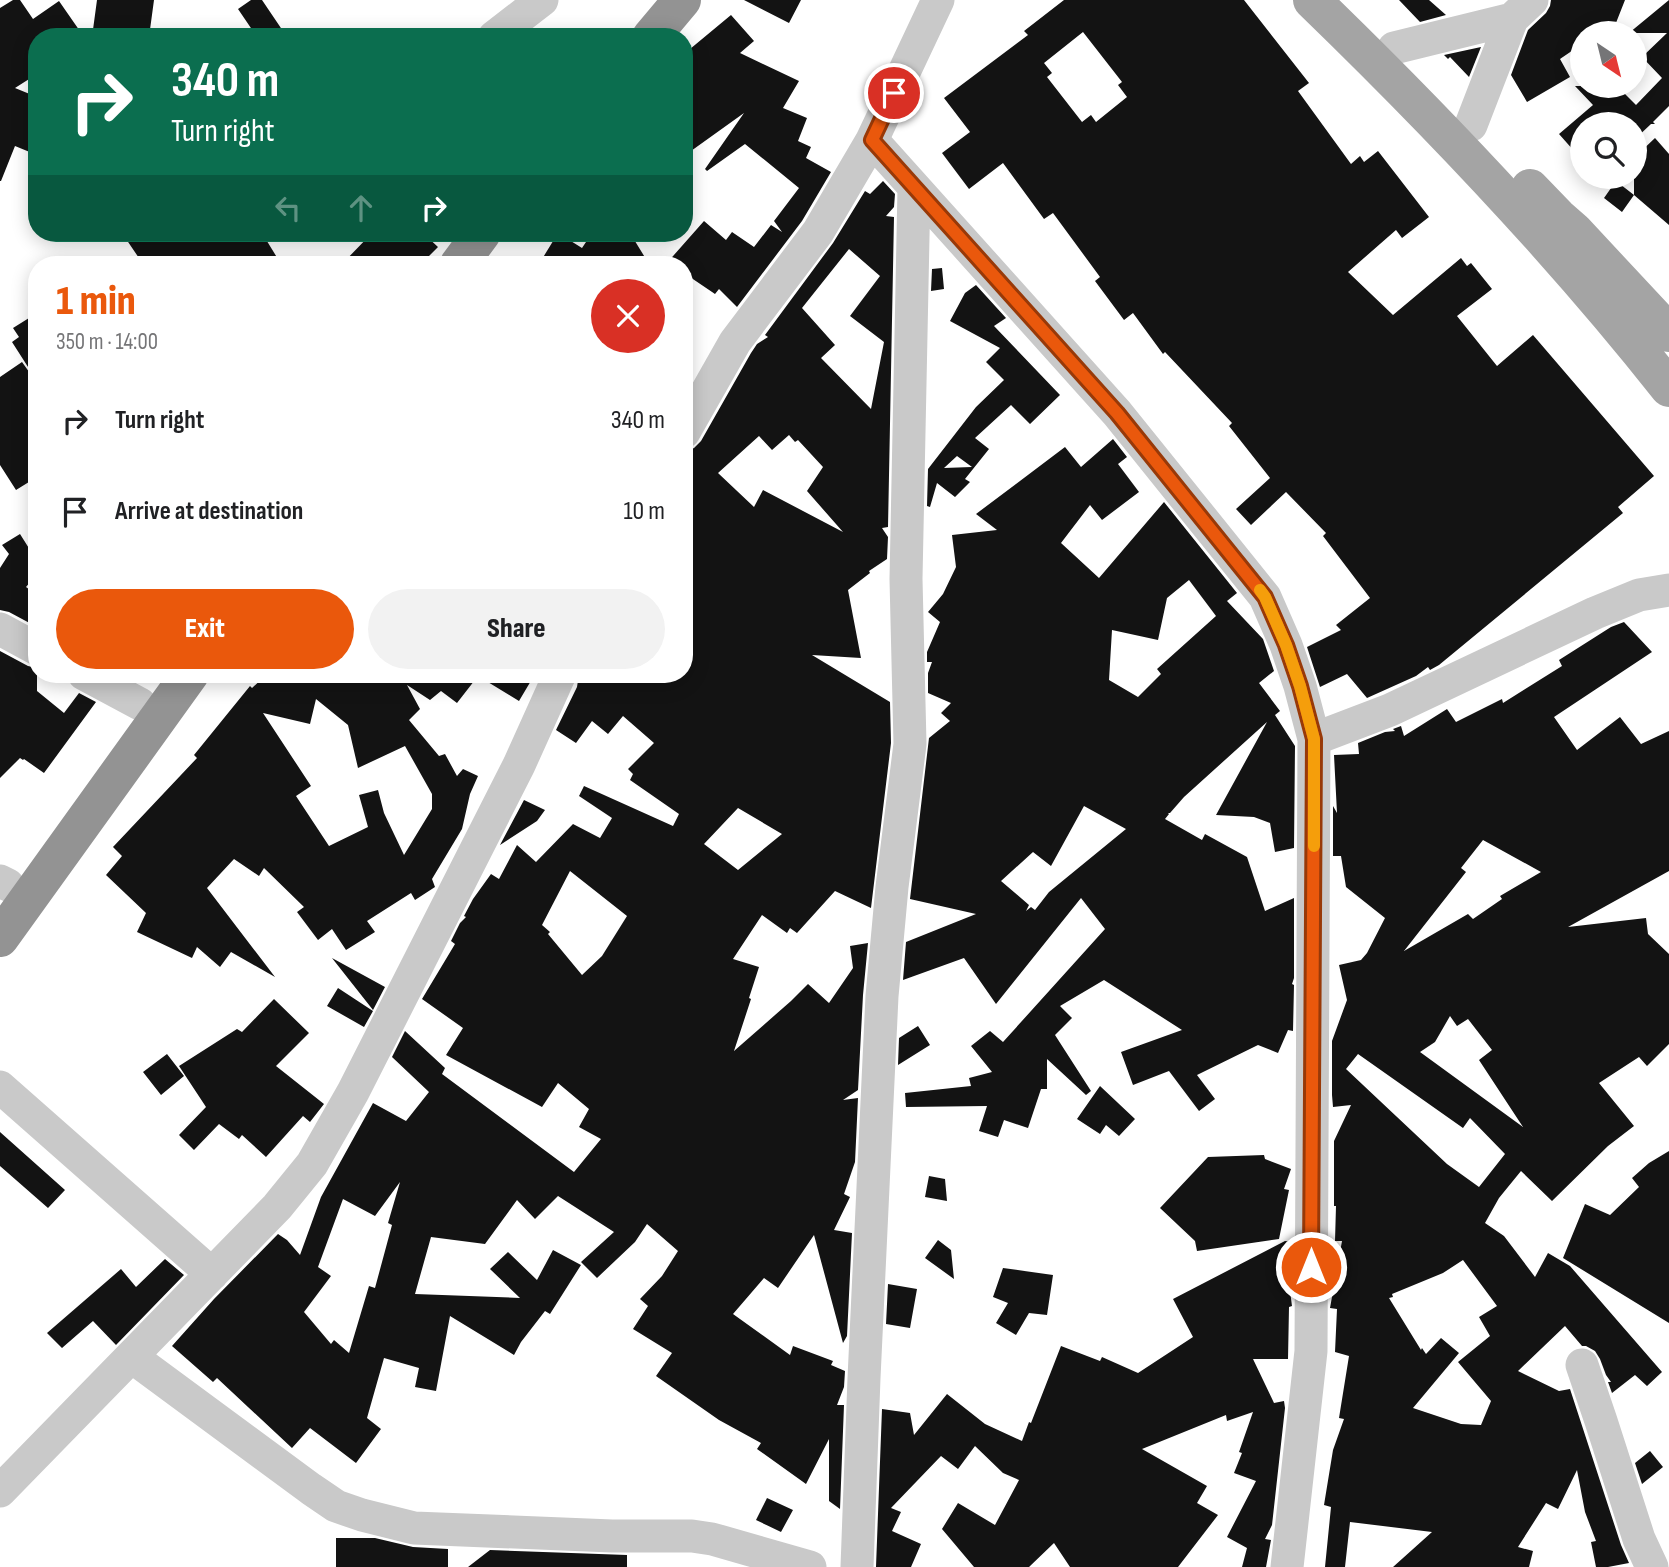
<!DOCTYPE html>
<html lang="en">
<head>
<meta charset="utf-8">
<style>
  :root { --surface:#fff; --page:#f2f2f2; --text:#202124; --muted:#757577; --accent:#ea580c }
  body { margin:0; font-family:"Sofia Sans Condensed",sans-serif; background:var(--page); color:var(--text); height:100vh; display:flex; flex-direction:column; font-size:26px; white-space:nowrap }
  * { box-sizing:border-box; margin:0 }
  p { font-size:23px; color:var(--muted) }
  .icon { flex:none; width:38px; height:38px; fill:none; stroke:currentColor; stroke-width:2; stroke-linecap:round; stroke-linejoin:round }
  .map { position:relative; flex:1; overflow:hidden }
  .drawer { position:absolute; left:28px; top:256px; width:665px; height:427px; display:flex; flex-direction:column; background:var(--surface); border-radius:28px; box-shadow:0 4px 18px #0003 }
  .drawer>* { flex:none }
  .guide { position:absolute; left:28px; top:28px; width:665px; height:214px; border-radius:28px; box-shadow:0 4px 18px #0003; background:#0b6e4f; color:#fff; overflow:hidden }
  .needle { width:46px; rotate:145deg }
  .tools { position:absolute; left:1570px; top:21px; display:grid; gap:14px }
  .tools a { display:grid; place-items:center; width:77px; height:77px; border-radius:50%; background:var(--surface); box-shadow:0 4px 18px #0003; font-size:35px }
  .pin { position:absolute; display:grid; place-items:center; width:60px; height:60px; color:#fff; margin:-30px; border:4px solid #fff; border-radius:50%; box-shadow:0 2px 7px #0007 }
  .me { position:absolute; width:77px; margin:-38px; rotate:0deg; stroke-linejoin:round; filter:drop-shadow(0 0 5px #0008) }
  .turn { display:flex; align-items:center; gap:24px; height:147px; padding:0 28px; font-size:32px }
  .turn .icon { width:91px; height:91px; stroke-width:2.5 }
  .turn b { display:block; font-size:49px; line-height:60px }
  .lanes { display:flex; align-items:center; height:66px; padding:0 28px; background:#0003; justify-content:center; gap:35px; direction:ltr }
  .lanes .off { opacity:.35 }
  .round { display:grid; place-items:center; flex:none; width:74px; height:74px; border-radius:37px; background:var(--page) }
  .summary { display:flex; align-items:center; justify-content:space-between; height:119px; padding:0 28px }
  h1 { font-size:42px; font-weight:800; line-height:52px; color:var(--accent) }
  .cta { display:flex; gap:14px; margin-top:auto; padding:14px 28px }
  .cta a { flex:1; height:80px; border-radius:42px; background:var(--accent); color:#fff; font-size:28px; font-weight:800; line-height:80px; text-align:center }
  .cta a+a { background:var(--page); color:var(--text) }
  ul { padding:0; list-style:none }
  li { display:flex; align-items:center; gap:21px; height:91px; padding:0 28px }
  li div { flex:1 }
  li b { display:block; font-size:26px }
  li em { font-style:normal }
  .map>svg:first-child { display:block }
  .building { fill:#131313; fill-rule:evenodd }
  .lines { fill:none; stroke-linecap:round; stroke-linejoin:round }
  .minor { stroke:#c9c9c9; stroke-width:33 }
  .major { stroke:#a4a4a4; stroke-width:38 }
  .highway { stroke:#939393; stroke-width:38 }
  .route-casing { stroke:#983908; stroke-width:18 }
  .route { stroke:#ea580c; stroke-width:12 }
  .slow { stroke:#f59e0b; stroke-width:12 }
</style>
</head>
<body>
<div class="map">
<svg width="1669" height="1567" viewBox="0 0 1669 1567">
  <rect width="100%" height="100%" fill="#fff"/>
  <!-- building -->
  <path class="building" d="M 13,0 L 20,0 L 33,19 L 59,1 L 84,37 L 37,37 L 37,74 L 15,88 L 37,97 L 37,155 L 15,146 L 1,181 L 0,181 L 0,8 Z
    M 97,0 L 154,0 L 149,37 L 92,37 Z
    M 251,0 L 262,0 L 287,37 L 257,37 L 238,9 Z
    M 744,0 L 801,0 L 789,23 Z
    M 1064,0 L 1244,0 L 1309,83 L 1298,91 L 1351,164 L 1360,156 L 1364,162 L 1378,151 L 1429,217 L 1402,238 L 1396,230 L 1348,272 L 1393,315 L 1461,258 L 1467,266 L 1471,263 L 1492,289 L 1457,316 L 1497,366 L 1533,335 L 1654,476 L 1618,507 L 1623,513 L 1439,665 L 1430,670 L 1428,667 L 1416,676 L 1367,698 L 1347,674 L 1320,687 L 1307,647 L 1341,630 L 1336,625 L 1370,598 L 1323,536 L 1326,533 L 1286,492 L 1251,525 L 1236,509 L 1270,478 L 1229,426 L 1232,423 L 1165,352 L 1163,354 L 1133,313 L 1124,320 L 1095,281 L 1100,277 L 1053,213 L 1044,219 L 1003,163 L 969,189 L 942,153 L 970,132 L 944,98 L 1028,35 L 1024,31 ZM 1083,32 L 1122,82 L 1118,85 L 1127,97 L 1096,122 L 1091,115 L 1082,122 L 1047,77 L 1052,73 L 1044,63 Z
    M 1399,0 L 1429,0 L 1446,15 L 1420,22 Z
    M 1551,0 L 1625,0 L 1612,33 L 1582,33 L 1582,44 L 1560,59 L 1570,77 L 1527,102 L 1511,75 L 1528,30 L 1546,13 L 1550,6 Z
    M 1669,0 L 1669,106 L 1653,122 L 1655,124 L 1651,124 L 1634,140 L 1634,124 L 1582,124 L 1582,160 L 1559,134 L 1593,105 L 1575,86 L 1617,86 L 1636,105 L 1662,78 L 1642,57 L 1667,33 L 1629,33 Z
    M 731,15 L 754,41 L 740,53 L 799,81 L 783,108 L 807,118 L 798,141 L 811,147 L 806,158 L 831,172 L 802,221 L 737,307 L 719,289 L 715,294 L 684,273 L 684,264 L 666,264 L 704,221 L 726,240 L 732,232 L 754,247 L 771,225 L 782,232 L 774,221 L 799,188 L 745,144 L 707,171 L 705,169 L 744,113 L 684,156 L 684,54 Z
    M 1481,47 L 1469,77 L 1450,57 L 1448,59 L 1444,55 Z
    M 1655,138 L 1669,154 L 1669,225 L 1634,195 L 1634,158 Z
    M 883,181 L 895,194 L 894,207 L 886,216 L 894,217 L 888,527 L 882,528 L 888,537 L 887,559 L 869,571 L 870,573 L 848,590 L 861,658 L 812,655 L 890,702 L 891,743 L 871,908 L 835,891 L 797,933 L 790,928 L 787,933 L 762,915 L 733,959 L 759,967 L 749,998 L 751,999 L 734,1051 L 791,1001 L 808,984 L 829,1003 L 853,968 L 850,946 L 868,943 L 863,995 L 858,1090 L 843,1100 L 858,1098 L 855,1162 L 844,1194 L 850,1197 L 834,1230 L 852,1233 L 847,1336 L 843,1343 L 814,1235 L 778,1288 L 764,1278 L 733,1314 L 790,1355 L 793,1346 L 833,1361 L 831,1365 L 845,1371 L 844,1387 L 837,1405 L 844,1405 L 840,1509 L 829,1501 L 829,1439 L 806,1484 L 757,1449 L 761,1443 L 719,1420 L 656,1376 L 672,1353 L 633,1329 L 648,1306 L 640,1299 L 662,1276 L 678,1251 L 647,1224 L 635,1242 L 597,1278 L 581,1262 L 614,1232 L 558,1196 L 535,1219 L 517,1200 L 485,1244 L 431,1237 L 415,1294 L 520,1298 L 490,1269 L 508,1252 L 537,1280 L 553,1250 L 581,1265 L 550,1314 L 545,1311 L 521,1342 L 514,1355 L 450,1316 L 436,1391 L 415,1387 L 419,1368 L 384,1358 L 367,1418 L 381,1429 L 356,1463 L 310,1428 L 292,1448 L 217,1378 L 213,1382 L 172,1346 L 214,1299 L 278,1234 L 287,1240 L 300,1255 L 321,1197 L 373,1103 L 406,1121 L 429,1092 L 392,1057 L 405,1031 L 445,1068 L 442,1074 L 574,1172 L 601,1139 L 579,1127 L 589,1109 L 558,1083 L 542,1107 L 446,1055 L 463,1028 L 422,999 L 455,944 L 451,941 L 460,923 L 466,917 L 464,916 L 473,899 L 491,874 L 499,879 L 517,845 L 536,862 L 573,824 L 600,838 L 612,818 L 579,796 L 584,786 L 673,826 L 679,814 L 630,780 L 633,774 L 628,769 L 654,743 L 623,716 L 608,734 L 592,721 L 576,743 L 556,730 L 577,687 L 579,674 L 684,674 L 684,453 L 694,448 L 701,441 L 751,353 L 757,344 L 768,337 L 765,335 L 833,243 L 865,191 L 870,194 ZM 849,249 L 880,276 L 850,316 L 884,342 L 871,409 L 821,358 L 835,345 L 802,308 ZM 789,435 L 795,442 L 798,440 L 823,467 L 807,491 L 843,532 L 763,490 L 754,507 L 718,473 L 759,436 L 772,450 ZM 738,808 L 782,834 L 738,870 L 704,844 ZM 570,871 L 627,916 L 602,956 L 582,975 L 548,934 L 550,932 L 542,925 ZM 400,1182 L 388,1223 L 392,1225 L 375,1288 L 369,1286 L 349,1353 L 334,1340 L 331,1344 L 304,1312 L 331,1276 L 318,1267 L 343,1199 L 375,1216 Z
    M 1616,181 L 1634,195 L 1622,212 L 1604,198 Z
    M 122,233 L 262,233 L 281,264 L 143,264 Z
    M 372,233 L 423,233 L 438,247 L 421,264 L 342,264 Z
    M 558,233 L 582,248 L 592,233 L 630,233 L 649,264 L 539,264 Z
    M 942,268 L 944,289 L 931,291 L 932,269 Z
    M 976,285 L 1006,318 L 994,326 L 1060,395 L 1030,424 L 1011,405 L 975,438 L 989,449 L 965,479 L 970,482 L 955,497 L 937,483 L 930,507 L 927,506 L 928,469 L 976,407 L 1004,380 L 986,362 L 1000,348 L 950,321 L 965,293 ZM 957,456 L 972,467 L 944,468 Z
    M 37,313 L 37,381 L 12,342 L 19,337 L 13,328 Z
    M 22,362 L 37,383 L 37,477 L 16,490 L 0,465 L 0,377 Z
    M 1113,439 L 1127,457 L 1118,464 L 1139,492 L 1102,520 L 1090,505 L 1061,543 L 1099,578 L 1164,502 L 1237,593 L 1227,601 L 1263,639 L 1274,671 L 1259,683 L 1280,711 L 1275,715 L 1295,746 L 1294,848 L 1275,852 L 1270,823 L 1254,817 L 1216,815 L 1267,722 L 1184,797 L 1170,813 L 1168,813 L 1169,814 L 1165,819 L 1202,840 L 1205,834 L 1247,857 L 1265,911 L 1294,898 L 1294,978 L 1292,984 L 1294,985 L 1293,1031 L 1288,1030 L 1278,1053 L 1258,1045 L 1197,1075 L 1215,1099 L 1199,1111 L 1169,1071 L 1133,1085 L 1121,1052 L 1182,1030 L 1104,980 L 1060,1006 L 1072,1018 L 1055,1035 L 1091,1091 L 1086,1095 L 1047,1059 L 1047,1089 L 1041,1089 L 1028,1128 L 1004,1120 L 998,1137 L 979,1131 L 987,1106 L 906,1107 L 905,1093 L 971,1086 L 969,1078 L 992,1072 L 971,1046 L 990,1031 L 1003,1042 L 1105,929 L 1081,898 L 996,1004 L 964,958 L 903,980 L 906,942 L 976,914 L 910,899 L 929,738 L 950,721 L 941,713 L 951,703 L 928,693 L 928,673 L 932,662 L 927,662 L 927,652 L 940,622 L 928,612 L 943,594 L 956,567 L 952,535 L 997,530 L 976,514 L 1065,447 L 1081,467 ZM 1189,580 L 1216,616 L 1157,669 L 1161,674 L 1138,697 L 1109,680 L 1112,630 L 1158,640 L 1167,598 ZM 1084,806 L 1126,829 L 1049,892 L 1035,910 L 1031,907 L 1026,911 L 1029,905 L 1001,881 L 1033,852 L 1051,866 Z
    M 20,534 L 37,561 L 37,586 L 32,580 L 26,587 L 37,595 L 37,627 L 9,612 L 0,610 L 0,568 L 9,554 L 2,545 Z
    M 1624,622 L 1652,652 L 1554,717 L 1577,750 L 1620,717 L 1641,744 L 1669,731 L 1669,871 L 1568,927 L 1646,918 L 1648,934 L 1669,954 L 1669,1044 L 1647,1066 L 1639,1057 L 1599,1083 L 1634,1126 L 1608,1146 L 1552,1201 L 1521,1171 L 1499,1198 L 1485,1223 L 1504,1236 L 1535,1277 L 1548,1253 L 1570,1266 L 1662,1372 L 1647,1386 L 1635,1375 L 1612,1393 L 1608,1382 L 1611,1382 L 1606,1375 L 1600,1359 L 1595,1351 L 1586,1346 L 1582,1346 L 1565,1326 L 1518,1371 L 1559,1391 L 1570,1389 L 1621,1545 L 1629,1563 L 1608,1567 L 1596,1567 L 1591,1542 L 1596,1541 L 1585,1512 L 1577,1470 L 1558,1509 L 1546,1503 L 1518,1547 L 1533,1551 L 1529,1567 L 1393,1567 L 1432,1532 L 1350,1522 L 1345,1567 L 1325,1567 L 1331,1507 L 1324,1505 L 1333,1450 L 1344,1419 L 1339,1418 L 1349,1356 L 1335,1352 L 1337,1309 L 1330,1308 L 1342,1241 L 1335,1241 L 1336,1206 L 1334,1206 L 1334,1141 L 1351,1105 L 1333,1107 L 1332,1095 L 1332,1041 L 1347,1000 L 1339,965 L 1361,960 L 1367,953 L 1385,918 L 1346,887 L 1341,856 L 1333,856 L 1333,806 L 1337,813 L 1334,755 L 1359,754 L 1358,743 L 1385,732 L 1395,731 L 1393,729 L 1401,726 L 1404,736 L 1447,709 L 1456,722 L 1502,699 L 1503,703 L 1562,666 L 1559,660 L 1611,627 ZM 1483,840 L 1541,872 L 1500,896 L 1502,899 L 1473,919 L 1468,914 L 1404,951 L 1466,872 L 1461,868 ZM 1450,1016 L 1457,1026 L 1468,1019 L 1492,1050 L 1479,1060 L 1523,1127 L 1420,1052 L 1435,1042 ZM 1358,1054 L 1463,1128 L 1470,1118 L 1505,1154 L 1479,1187 L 1447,1164 L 1346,1069 ZM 1463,1260 L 1497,1306 L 1479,1317 L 1490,1336 L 1458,1362 L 1491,1401 L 1481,1425 L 1461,1424 L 1413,1408 L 1459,1353 L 1441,1338 L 1426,1354 L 1422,1348 L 1421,1350 L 1389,1298 L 1393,1297 L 1392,1294 L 1443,1273 Z
    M 0,651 L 28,666 L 37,668 L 37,691 L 64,713 L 79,693 L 96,702 L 44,773 L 24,759 L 23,760 L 20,758 L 0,778 Z
    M 267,674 L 535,674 L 519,701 L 478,676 L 457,703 L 441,691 L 430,700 L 407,685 L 420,709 L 409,720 L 439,756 L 445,754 L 457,776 L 463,769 L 478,776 L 470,794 L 462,829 L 432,879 L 435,887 L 415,900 L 411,893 L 367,921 L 375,932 L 346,950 L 332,929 L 318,940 L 297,912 L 304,907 L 264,868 L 259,876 L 234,859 L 207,888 L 275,977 L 231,952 L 220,967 L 197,947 L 192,958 L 137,932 L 146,913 L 106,875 L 122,856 L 113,847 L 197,758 L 194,755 L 250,686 L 252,688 ZM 316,699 L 348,725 L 358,768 L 405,746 L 432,794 L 432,809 L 404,855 L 384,813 L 378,790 L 359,795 L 368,827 L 329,846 L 296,796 L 311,786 L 263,713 L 310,724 Z
    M 524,800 L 545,810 L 537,821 L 500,845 Z
    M 332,958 L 385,987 L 373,1010 Z
    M 338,988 L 373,1011 L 364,1027 L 327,1006 Z
    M 274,999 L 309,1033 L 276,1066 L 324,1104 L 310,1122 L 303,1116 L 266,1157 L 242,1135 L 239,1139 L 219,1124 L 194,1150 L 179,1135 L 206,1107 L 179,1066 L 237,1029 L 242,1032 Z
    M 918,1026 L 930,1045 L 898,1065 L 899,1038 Z
    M 167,1054 L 184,1076 L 161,1095 L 143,1072 Z
    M 1100,1086 L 1135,1119 L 1119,1136 L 1106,1125 L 1100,1134 L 1077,1119 Z
    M 0,1132 L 65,1190 L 48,1208 L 0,1166 Z
    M 1669,1151 L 1669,1323 L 1563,1258 L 1585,1204 L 1610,1215 L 1639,1187 L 1632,1178 L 1649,1163 Z
    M 1264,1155 L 1265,1159 L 1291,1169 L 1284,1189 L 1289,1190 L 1279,1239 L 1197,1251 L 1195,1241 L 1160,1208 L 1208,1157 Z
    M 929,1176 L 945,1179 L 947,1201 L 925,1197 Z
    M 938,1240 L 951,1250 L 954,1279 L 925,1258 Z
    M 1285,1241 L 1292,1242 L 1292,1261 L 1286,1260 L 1292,1306 L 1289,1307 L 1288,1359 L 1253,1359 L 1274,1403 L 1284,1401 L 1285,1408 L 1272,1525 L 1265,1539 L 1271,1540 L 1266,1567 L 1242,1567 L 1247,1548 L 1227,1537 L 1256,1481 L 1234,1473 L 1242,1453 L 1239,1452 L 1253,1412 L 1227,1421 L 1226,1415 L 1142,1449 L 1207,1486 L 1197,1503 L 1218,1515 L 1178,1567 L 1070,1567 L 1054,1543 L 1029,1567 L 974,1567 L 942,1529 L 958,1503 L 995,1525 L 1019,1480 L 1003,1473 L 975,1446 L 958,1469 L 941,1456 L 891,1508 L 901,1512 L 892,1531 L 921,1544 L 911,1567 L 876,1567 L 882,1409 L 910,1413 L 914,1435 L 947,1394 L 985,1424 L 1022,1441 L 1029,1422 L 1031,1423 L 1061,1346 L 1100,1361 L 1102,1357 L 1138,1373 L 1193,1337 L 1173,1299 Z
    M 165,1259 L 184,1275 L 116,1345 L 93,1321 L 62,1348 L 47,1333 L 121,1269 L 136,1287 Z
    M 1003,1268 L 1053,1275 L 1047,1315 L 1029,1313 L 1016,1335 L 996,1323 L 1008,1303 L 993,1297 Z
    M 888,1284 L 917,1289 L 910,1328 L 886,1324 Z
    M 1650,1451 L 1663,1467 L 1642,1484 L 1635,1463 Z
    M 767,1498 L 793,1510 L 781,1532 L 756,1520 Z
    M 336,1538 L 375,1538 L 413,1547 L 448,1549 L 448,1567 L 336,1567 Z
    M 490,1550 L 627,1555 L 627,1567 L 468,1567 Z"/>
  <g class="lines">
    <!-- minor -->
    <path class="minor" d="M 494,37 L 542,0
      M 1394,48 L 1512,19
      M 1471,125 L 1512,19 L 1532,0
      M 872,140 L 1117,413 L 1265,597 L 1286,645 L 1300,686 L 1314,739 L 1311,1351 L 1287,1567
      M 684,432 L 735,342 L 818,232 L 872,140 L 938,0
      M 0,629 L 37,649
      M 84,674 L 140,704
      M 1314,739 L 1390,710 L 1595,613 L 1639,595 L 1669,590
      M 0,881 L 8,885
      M 0,1087 L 212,1274
      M 132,1357 L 311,1489 L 336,1506 L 362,1515 L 414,1528 L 612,1536 L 692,1536 L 712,1539 L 810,1567
      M 1582,1365 L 1601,1421 L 1639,1539 L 1652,1567
      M 0,1491 L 277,1207 L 312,1164 L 353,1092 L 519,765 L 560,674
      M 857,1567 L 864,1378 L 882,996 L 892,887 L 910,744 L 906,579 L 914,188"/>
    <!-- major -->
    <path class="major" d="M 1312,0 C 1438,122 1560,250 1669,388
      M 1530,188 L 1558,217 L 1574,231 L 1669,333"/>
    <!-- highway -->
    <path class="highway" d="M 651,37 L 682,0
      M 459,264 L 482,233
      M 0,938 L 190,674"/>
  </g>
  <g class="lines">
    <defs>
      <path id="route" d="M 894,93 L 872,140 L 1117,413 L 1265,597 L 1286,645 L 1300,686 L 1314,739 L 1311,1267"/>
    </defs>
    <!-- route casing -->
    <use href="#route" class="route-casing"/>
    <!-- route -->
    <use href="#route" class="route"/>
    <!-- slow -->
    <path class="slow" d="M 1260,590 L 1265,597 L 1286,645 L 1300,686 L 1314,739 L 1314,846"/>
  </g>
</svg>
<div class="tools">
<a><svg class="needle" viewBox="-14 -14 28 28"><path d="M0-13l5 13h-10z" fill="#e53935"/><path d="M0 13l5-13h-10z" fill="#757577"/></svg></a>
<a><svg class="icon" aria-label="search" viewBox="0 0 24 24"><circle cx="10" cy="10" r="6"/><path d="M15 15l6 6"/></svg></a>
</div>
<div class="pin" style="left:894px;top:93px;background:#d93025"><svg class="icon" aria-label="arrive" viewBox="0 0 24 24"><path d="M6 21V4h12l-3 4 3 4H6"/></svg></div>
<svg class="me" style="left:1311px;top:1267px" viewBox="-20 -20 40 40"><circle r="17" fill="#ea580c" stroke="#fff" stroke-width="3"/><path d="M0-11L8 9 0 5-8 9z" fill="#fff"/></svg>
<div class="guide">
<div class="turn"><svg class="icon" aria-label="right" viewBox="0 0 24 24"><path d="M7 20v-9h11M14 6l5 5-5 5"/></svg><div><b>340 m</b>Turn right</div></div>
<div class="lanes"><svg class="icon off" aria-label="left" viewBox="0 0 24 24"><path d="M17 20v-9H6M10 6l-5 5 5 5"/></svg><svg class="icon off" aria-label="ahead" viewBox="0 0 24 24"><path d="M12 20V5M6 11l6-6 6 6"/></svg><svg class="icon" aria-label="right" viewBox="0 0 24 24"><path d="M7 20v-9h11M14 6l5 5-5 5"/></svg></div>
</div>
<section class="drawer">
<div class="summary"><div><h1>1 min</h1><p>350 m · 14:00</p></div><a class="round" style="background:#d93025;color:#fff"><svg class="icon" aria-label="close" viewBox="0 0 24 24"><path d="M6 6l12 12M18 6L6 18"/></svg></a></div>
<ul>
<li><svg class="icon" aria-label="right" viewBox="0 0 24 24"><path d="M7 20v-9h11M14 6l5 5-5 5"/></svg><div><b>Turn right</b></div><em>340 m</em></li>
<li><svg class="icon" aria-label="arrive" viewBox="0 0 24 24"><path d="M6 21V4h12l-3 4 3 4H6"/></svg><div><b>Arrive at destination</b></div><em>10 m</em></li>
</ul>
<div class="cta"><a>Exit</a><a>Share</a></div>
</section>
</div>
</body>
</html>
